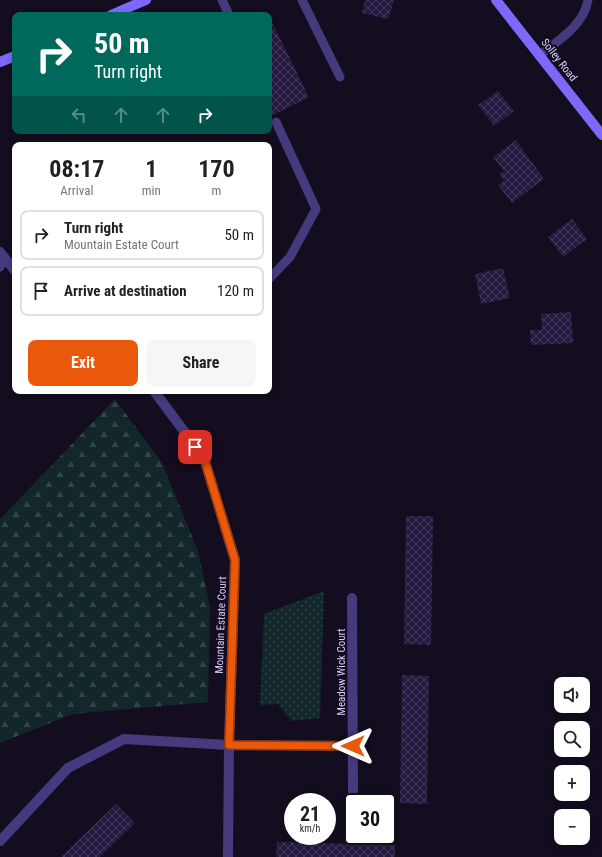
<!DOCTYPE html>
<html lang="en">
<head>
<meta charset="utf-8">
<style>
  :root { --surface:#fff; --page:#f6f6f6; --text:#222; --muted:#767676; --line:#e0e0e0; --accent:#ea580c }
  body { margin:0; font-family:"Roboto Condensed",sans-serif; background:var(--page); color:var(--text); height:100vh; display:flex; flex-direction:column; font-size:15px; white-space:nowrap }
  * { box-sizing:border-box; margin:0 }
  p { font-size:13px; color:var(--muted) }
  .icon { flex:none; width:22px; height:22px; fill:none; stroke:currentColor; stroke-width:2; stroke-linecap:round; stroke-linejoin:round }
  .map { position:relative; flex:1; overflow:hidden }
  .details { position:absolute; left:12px; top:142px; width:260px; height:252px; display:flex; flex-direction:column; background:var(--surface); border-radius:8px; box-shadow:0 2px 6px #0003 }
  .details>* { flex:none }
  .banner { position:absolute; left:12px; top:12px; width:260px; height:122px; border-radius:8px; box-shadow:0 2px 6px #0003; background:#00695c; color:#fff; overflow:hidden }
  .tools { position:absolute; left:554px; top:677px; display:grid; gap:8px }
  .tools a { display:grid; place-items:center; width:36px; height:36px; border-radius:8px; background:var(--surface); box-shadow:0 2px 6px #0003; font-size:20px }
  .speed { position:absolute; left:284px; top:793px; display:flex; gap:8px; font-size:20px; font-weight:700; text-align:center }
  .speed>* { display:grid; place-content:center; width:52px; height:52px; border-radius:50%; background:var(--surface); box-shadow:0 2px 6px #0003; line-height:1 }
  .speed small { font-size:10px; font-weight:400 }
  .speed .limit { border:2px solid #111; border-radius:6px; background:#fff; color:#111 }
  .pin { position:absolute; display:grid; place-items:center; width:34px; height:34px; color:#fff; margin:-17px; border-radius:8px; box-shadow:0 2px 6px #0006 }
  .me { position:absolute; width:44px; margin:-22px; rotate:270deg; stroke-linejoin:round; filter:drop-shadow(0 0 3px #0008) }
  .turn { display:flex; align-items:center; gap:14px; height:84px; padding:0 16px; font-size:18px }
  .turn .icon { width:52px; height:52px; stroke-width:2.5 }
  .turn b { display:block; font-size:28px; line-height:34px }
  .lanes { display:flex; align-items:center; height:38px; padding:0 16px; background:#0003; justify-content:center; gap:20px; direction:ltr }
  .lanes .off { opacity:.35 }
  .eta { display:flex; justify-content:space-evenly; align-items:center; height:68px; text-align:center }
  .eta b { font-size:24px; font-weight:700; line-height:28px }
  .primary-button { display:flex; gap:8px; margin-top:auto; padding:8px 16px }
  .primary-button a { flex:1; height:46px; border-radius:8px; background:var(--accent); color:#fff; font-size:16px; font-weight:700; line-height:46px; text-align:center }
  .primary-button a+a { background:var(--page); color:var(--text) }
  ul { padding:0; list-style:none }
  li { display:flex; align-items:center; gap:12px; height:50px; margin:0 8px 6px; padding:0 8px; border:2px solid var(--line); border-radius:8px }
  li div { flex:1 }
  li b { display:block; font-size:15px }
  li em { font-style:normal }
  .map>svg:first-child { display:block }
  .forest { fill:url(#forest-firs) }
  .park { fill:url(#park-dots) }
  .building { fill:url(#building-cross-hatch) }
  .lines { fill:none; stroke-linecap:round; stroke-linejoin:round }
  .service { stroke:#453a7d; stroke-width:9 }
  .minor { stroke:#453a7d; stroke-width:10 }
  .secondary { stroke:#7e68fa; stroke-width:10 }
  .route-casing { stroke:#983908; stroke-width:10 }
  .route { stroke:#ea580c; stroke-width:7 }
  .labels { text-anchor:middle; dominant-baseline:central; stroke-width:4; stroke-linejoin:round; paint-order:stroke }
  .street-label { font-size:11px; fill:#d9cdfd; stroke:#130d1f }
</style>
</head>
<body>
<div class="map">
<svg width="602" height="857" viewBox="0 0 602 857">
  <defs>
    <pattern id="forest-firs" width="22" height="20" patternUnits="userSpaceOnUse"><rect width="22" height="20" fill="#112729"/><path d="M5 1l3.5 6h-7zM16 11l3.5 6h-7z" fill="#334549"/></pattern>
    <pattern id="park-dots" width="8" height="8" patternUnits="userSpaceOnUse"><rect width="8" height="8" fill="#112729"/><path d="M2 2h.1M6 6h.1" fill="none" stroke="#334549" stroke-width="1.8" stroke-linecap="round"/></pattern>
    <pattern id="building-cross-hatch" width="8" height="8" patternUnits="userSpaceOnUse"><rect width="8" height="8" fill="#261a40"/><path d="M0 0l8 8M0 8l8-8" fill="none" stroke="#453a5c"/></pattern>
  </defs>
  <rect width="100%" height="100%" fill="#130d1f"/>
  <!-- forest -->
  <path class="forest" d="M 115,399 L 162,463 L 198,551 L 210,607 L 208,702 L 73,714 L 0,743 L 0,519 Z"/>
  <!-- park -->
  <path class="park" d="M 324,591 L 320,718 L 291,721 L 278,704 L 260,705 L 264,614 Z"/>
  <!-- building -->
  <path class="building" d="M 365,0 L 394,0 L 388,19 L 362,13 Z
    M 269,16 L 309,97 L 269,117 Z
    M 498,91 L 514,111 L 494,126 L 478,105 Z
    M 516,140 L 544,179 L 512,203 L 498,185 L 504,181 L 499,174 L 504,171 L 493,157 Z
    M 572,219 L 587,239 L 563,257 L 548,237 Z
    M 503,268 L 510,298 L 481,304 L 475,274 Z
    M 571,312 L 573,343 L 531,345 L 530,330 L 542,330 L 541,314 Z
    M 406,516 L 433,516 L 431,645 L 404,644 Z
    M 402,675 L 429,676 L 427,804 L 400,803 Z
    M 116,804 L 135,823 L 100,857 L 61,857 Z
    M 277,842 L 395,845 L 395,857 L 276,857 Z"/>
  <g class="lines">
    <!-- service -->
    <path class="service" d="M 222,0 L 229,15
      M 302,0 L 340,77
      M 540,55 C 558,41 584,25 588,0
      M 0,267 L 4,257
      M 269,279 L 290,257 L 316,209 L 276,122"/>
    <!-- minor -->
    <path class="minor" d="M 0,252 L 15,271
      M 154,391 L 204,458 L 235,560 L 229,745 L 228,857
      M 352,598 L 353,791
      M 0,841 L 68,768 L 124,739 L 229,745 L 353,746"/>
    <!-- secondary -->
    <path class="secondary" d="M 496,0 L 602,135
      M 111,15 L 146,0
      M 0,62 L 15,56"/>
  </g>
  <g class="lines">
    <defs>
      <path id="route" d="M 195,447 L 204,458 L 235,560 L 229,745 L 353,746"/>
    </defs>
    <!-- route casing -->
    <use href="#route" class="route-casing"/>
    <!-- route -->
    <use href="#route" class="route"/>
  </g>
  <g class="labels">
    <!-- street labels -->
    <g class="street-label">
      <text transform="translate(559 60) rotate(52)">Solley Road</text>
      <text transform="translate(221 625) rotate(-88)">Mountain Estate Court</text>
      <text transform="translate(341 672) rotate(-90)">Meadow Wick Court</text>
    </g>
  </g>
</svg>
<div class="tools">
<a><svg class="icon" aria-label="sound" viewBox="0 0 24 24"><path d="M4 9h4l5-4v14l-5-4H4zM17 9q2 3 0 6"/></svg></a>
<a><svg class="icon" aria-label="search" viewBox="0 0 24 24"><circle cx="10" cy="10" r="6"/><path d="M15 15l6 6"/></svg></a>
<a>+</a>
<a>−</a>
</div>
<div class="speed"><div>21<small>km/h</small></div><div class="limit">30</div></div>
<div class="pin" style="left:195px;top:447px;background:#d93025"><svg class="icon" aria-label="arrive" viewBox="0 0 24 24"><path d="M6 21V4h12l-3 4 3 4H6"/></svg></div>
<svg class="me" style="left:353px;top:746px" viewBox="-20 -20 40 40"><path d="M0-17L14 15 0 8-14 15z" fill="#ea580c" stroke="#fff" stroke-width="4"/></svg>
<div class="banner">
<div class="turn"><svg class="icon" aria-label="right" viewBox="0 0 24 24"><path d="M7 20v-9h11M14 6l5 5-5 5"/></svg><div><b>50 m</b>Turn right</div></div>
<div class="lanes"><svg class="icon off" aria-label="left" viewBox="0 0 24 24"><path d="M17 20v-9H6M10 6l-5 5 5 5"/></svg><svg class="icon off" aria-label="ahead" viewBox="0 0 24 24"><path d="M12 20V5M6 11l6-6 6 6"/></svg><svg class="icon off" aria-label="ahead" viewBox="0 0 24 24"><path d="M12 20V5M6 11l6-6 6 6"/></svg><svg class="icon" aria-label="right" viewBox="0 0 24 24"><path d="M7 20v-9h11M14 6l5 5-5 5"/></svg></div>
</div>
<section class="details">
<div class="eta">
<div><b>08:17</b><p>Arrival</p></div>
<div><b>1</b><p>min</p></div>
<div><b>170</b><p>m</p></div>
</div>
<ul>
<li><svg class="icon" aria-label="right" viewBox="0 0 24 24"><path d="M7 20v-9h11M14 6l5 5-5 5"/></svg><div><b>Turn right</b><p>Mountain Estate Court</p></div><em>50 m</em></li>
<li><svg class="icon" aria-label="arrive" viewBox="0 0 24 24"><path d="M6 21V4h12l-3 4 3 4H6"/></svg><div><b>Arrive at destination</b></div><em>120 m</em></li>
</ul>
<div class="primary-button"><a>Exit</a><a>Share</a></div>
</section>
</div>
</body>
</html>
